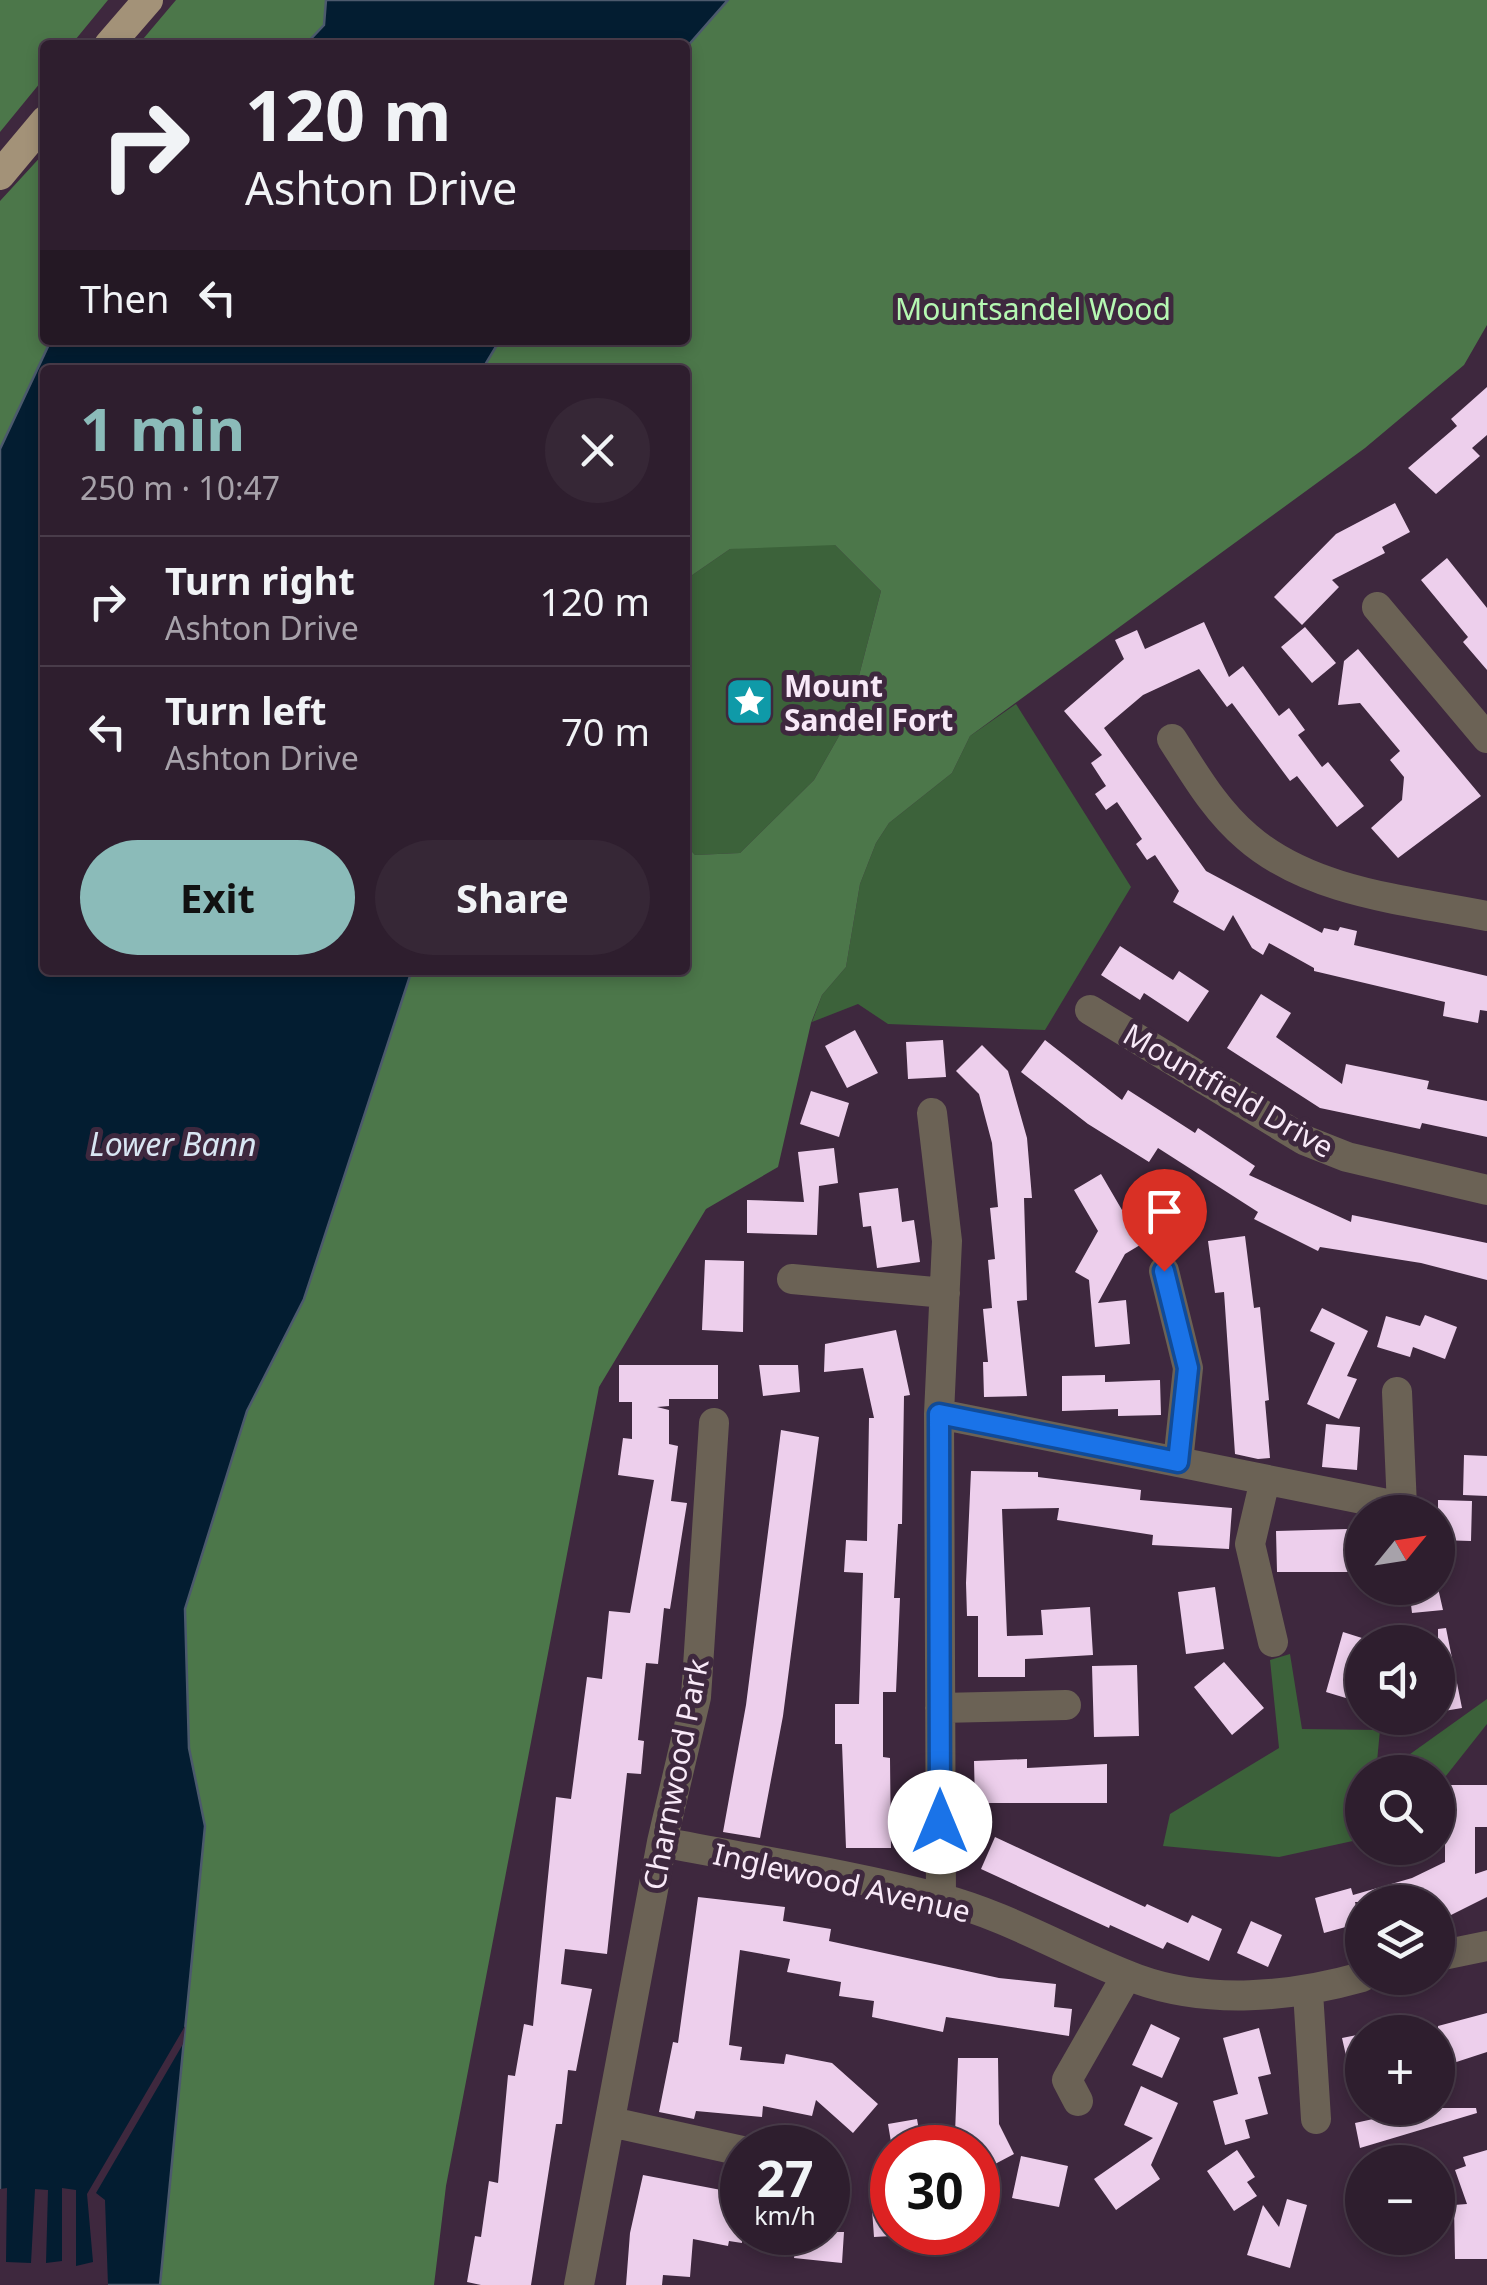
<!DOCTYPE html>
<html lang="en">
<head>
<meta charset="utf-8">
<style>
  :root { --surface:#2e1e2e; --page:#362736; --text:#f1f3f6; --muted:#a7a2aa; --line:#493c4a; --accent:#8bbbb9 }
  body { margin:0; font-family:"Noto Sans",sans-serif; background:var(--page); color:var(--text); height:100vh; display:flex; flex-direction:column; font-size:38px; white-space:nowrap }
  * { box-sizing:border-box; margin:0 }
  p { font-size:32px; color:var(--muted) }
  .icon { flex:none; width:55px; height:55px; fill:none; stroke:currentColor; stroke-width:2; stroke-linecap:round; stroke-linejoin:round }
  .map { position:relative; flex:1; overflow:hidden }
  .drawer { position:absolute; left:40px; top:365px; width:650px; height:610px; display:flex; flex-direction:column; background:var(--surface); border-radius:10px; box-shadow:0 5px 15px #0003,0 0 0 2px var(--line) }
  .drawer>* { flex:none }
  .hud { position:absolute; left:40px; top:40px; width:650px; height:305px; border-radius:10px; box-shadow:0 5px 15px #0003,0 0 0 2px var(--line); background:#2e1e2e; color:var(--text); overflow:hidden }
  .needle { width:65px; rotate:60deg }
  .fabs { position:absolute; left:1345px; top:1495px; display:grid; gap:20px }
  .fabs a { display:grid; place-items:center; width:110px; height:110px; border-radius:50%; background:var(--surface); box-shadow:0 5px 15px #0003,0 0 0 2px var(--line); font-size:50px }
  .speed { position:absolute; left:720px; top:2125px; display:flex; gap:20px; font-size:50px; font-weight:700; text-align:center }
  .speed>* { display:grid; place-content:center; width:130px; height:130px; border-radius:50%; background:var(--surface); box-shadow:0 5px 15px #0003,0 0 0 2px var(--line); line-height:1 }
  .speed small { font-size:25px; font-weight:400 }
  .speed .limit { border:15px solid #d22; background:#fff; color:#111 }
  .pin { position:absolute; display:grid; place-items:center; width:85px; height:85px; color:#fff; margin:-102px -42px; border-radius:50% 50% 50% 0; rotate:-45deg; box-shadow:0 0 10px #0007 }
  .pin .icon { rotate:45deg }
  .me { position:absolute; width:110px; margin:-55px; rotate:0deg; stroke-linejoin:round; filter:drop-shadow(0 0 8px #0008) }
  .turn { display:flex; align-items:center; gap:35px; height:210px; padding:0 40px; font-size:45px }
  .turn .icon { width:130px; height:130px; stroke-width:2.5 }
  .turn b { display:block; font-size:70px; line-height:85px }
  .then { display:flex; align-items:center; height:95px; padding:0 40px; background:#0003; gap:20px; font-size:38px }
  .round { display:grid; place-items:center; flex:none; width:105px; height:105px; border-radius:52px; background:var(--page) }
  .overview { display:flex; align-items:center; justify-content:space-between; height:170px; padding:0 40px }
  h1 { font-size:60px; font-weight:700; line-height:75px; color:var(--accent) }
  .primary-button { display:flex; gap:20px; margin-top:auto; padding:20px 40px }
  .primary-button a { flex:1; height:115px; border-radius:60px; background:var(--accent); color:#111; font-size:40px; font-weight:700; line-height:115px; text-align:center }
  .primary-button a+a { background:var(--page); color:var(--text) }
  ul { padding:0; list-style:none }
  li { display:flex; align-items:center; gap:30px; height:130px; padding:0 40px; border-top:2px solid var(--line) }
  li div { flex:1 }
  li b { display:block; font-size:38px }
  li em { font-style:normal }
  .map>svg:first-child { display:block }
  .green { fill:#3c623a }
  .forest { fill:#4c774a }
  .water { fill:#031d31; stroke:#4c5a6d; stroke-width:2.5 }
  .pier { fill:#3e283e }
  .building { fill:#edcfec }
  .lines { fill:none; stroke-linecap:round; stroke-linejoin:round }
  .minor { stroke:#6b6255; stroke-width:30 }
  .major { stroke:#a39278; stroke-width:30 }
  .route-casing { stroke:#114b97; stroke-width:25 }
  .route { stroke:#1a73e8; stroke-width:18 }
  .labels { text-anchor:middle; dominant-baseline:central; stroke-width:10; stroke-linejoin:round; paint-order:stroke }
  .park-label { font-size:30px; fill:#b5f8b2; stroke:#3e283e }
  .poi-label { font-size:30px; font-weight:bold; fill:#f8e9f8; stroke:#3e283e; text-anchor:start }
  .street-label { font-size:30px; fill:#f8e9f8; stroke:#3e283e }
  .water-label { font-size:32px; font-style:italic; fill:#d9e6f3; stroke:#3e283e }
</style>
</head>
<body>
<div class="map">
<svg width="1487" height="2285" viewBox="0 0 1487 2285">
  <rect width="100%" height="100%" fill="#3e283e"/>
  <!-- green -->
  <path class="green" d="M 769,544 L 835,545 L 881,591 L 847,722 L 814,780 L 740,853 L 695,855 L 685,844 L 685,580 L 730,549 Z
    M 1016,704 L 1131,887 L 1045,1030 L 888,1024 L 858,1004 L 812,1022 L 822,995 L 846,967 L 860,884 L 876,843 L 889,823 L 952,773 L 970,736 Z
    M 1290,1654 L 1302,1729 L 1380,1730 L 1376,1772 L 1362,1772 L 1362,1839 L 1279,1857 L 1163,1846 L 1170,1814 L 1279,1748 L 1270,1660 Z
    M 1487,1699 L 1487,1724 L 1438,1786 L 1438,1772 L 1385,1772 Z"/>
  <!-- forest -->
  <path class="forest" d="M 0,0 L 108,0 L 71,45 L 45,45 L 45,77 L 0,132 Z
    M 176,0 L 326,0 L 324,25 L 305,45 L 138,45 Z
    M 728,0 L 1487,0 L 1487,325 L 1464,365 L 1365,448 L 970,736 L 952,773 L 889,823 L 876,843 L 860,884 L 846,967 L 822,995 L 811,1023 L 778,1167 L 706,1209 L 599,1387 L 446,2186 L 434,2285 L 160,2285 L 205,1826 L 189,1748 L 185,1609 L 247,1411 L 304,1299 L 412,970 L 685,970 L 685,844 L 695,855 L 740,853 L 814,780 L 847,722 L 881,591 L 835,545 L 730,549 L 685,580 L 685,370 L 481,370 L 500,340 L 685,340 L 685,49 Z
    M 45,152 L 45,340 L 51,340 L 0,449 L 0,201 Z"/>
  <!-- water -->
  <path class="water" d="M 326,0 L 728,0 L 685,49 L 685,45 L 305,45 L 324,25 Z
    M 51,340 L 500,340 L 482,370 L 45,370 L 45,970 L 412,970 L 304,1299 L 247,1411 L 185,1609 L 189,1748 L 205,1826 L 160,2285 L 0,2285 L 0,449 Z"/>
  <!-- pier -->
  <path class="pier" d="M 185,2026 L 183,2044 L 96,2193 L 105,2200 L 108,2285 L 0,2285 L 0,2189 L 7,2188 L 6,2262 L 31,2263 L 35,2189 L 48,2190 L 46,2263 L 62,2261 L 62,2188 L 76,2190 L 76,2266 L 93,2262 L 87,2194 Z"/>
  <!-- building -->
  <path class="building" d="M 1487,387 L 1487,435 L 1472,448 L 1480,456 L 1436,494 L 1408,468 L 1457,426 L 1451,419 Z
    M 1395,503 L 1410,532 L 1382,547 L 1385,553 L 1332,580 L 1339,587 L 1302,625 L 1274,597 L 1336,534 Z
    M 1447,558 L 1487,608 L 1487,670 L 1463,642 L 1468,637 L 1421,580 Z
    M 1204,622 L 1229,677 L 1243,666 L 1279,716 L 1289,708 L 1305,730 L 1298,735 L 1322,767 L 1328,762 L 1364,806 L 1337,827 L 1297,776 L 1290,781 L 1232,703 L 1227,707 L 1199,669 L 1143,695 L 1104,728 L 1206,871 L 1322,933 L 1324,928 L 1338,931 L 1340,927 L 1357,931 L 1354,945 L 1487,976 L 1487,1011 L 1480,1010 L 1478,1023 L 1443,1016 L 1445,1002 L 1314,971 L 1314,968 L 1269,943 L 1263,955 L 1252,948 L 1233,915 L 1224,931 L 1173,902 L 1179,891 L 1155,855 L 1147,860 L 1136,844 L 1142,839 L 1117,802 L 1106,810 L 1095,794 L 1106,786 L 1091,763 L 1102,755 L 1064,711 L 1124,659 L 1115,640 L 1137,630 L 1145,649 Z
    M 1305,627 L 1336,663 L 1312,683 L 1281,647 Z
    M 1358,649 L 1481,796 L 1398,858 L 1371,828 L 1402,800 L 1404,777 L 1390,760 L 1400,751 L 1360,703 L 1338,705 L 1344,661 Z
    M 1120,946 L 1173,980 L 1179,971 L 1209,991 L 1188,1022 L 1144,993 L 1140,1000 L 1101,975 Z
    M 1261,994 L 1291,1013 L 1276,1037 L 1342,1084 L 1346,1064 L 1429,1081 L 1427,1089 L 1487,1101 L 1487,1137 L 1422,1123 L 1420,1129 L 1320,1108 L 1227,1048 Z
    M 855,1030 L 878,1073 L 847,1088 L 825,1046 Z
    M 943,1040 L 946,1077 L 908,1079 L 906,1042 Z
    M 1045,1040 L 1122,1100 L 1128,1090 L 1195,1133 L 1198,1128 L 1255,1166 L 1249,1175 L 1351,1222 L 1352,1215 L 1487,1243 L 1487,1280 L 1421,1263 L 1320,1247 L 1318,1251 L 1254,1219 L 1258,1212 L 1158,1148 L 1149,1162 L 1088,1124 L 1021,1072 Z
    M 982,1045 L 1008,1071 L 1027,1138 L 1032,1198 L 1024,1198 L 1027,1300 L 1017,1301 L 1027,1396 L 984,1397 L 983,1362 L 988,1362 L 983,1309 L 992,1308 L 988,1260 L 995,1259 L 990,1208 L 998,1207 L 992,1143 L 979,1094 L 956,1071 Z
    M 811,1091 L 849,1103 L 839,1137 L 800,1124 Z
    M 834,1148 L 838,1183 L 819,1186 L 817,1235 L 747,1233 L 747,1200 L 804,1202 L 798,1152 Z
    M 1101,1174 L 1122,1210 L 1154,1191 L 1175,1224 L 1125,1254 L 1098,1303 L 1126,1300 L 1130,1344 L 1095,1347 L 1089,1280 L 1075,1272 L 1098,1231 L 1074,1190 Z
    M 898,1188 L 902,1222 L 914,1220 L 920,1262 L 877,1268 L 871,1226 L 863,1227 L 859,1193 Z
    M 1245,1236 L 1254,1308 L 1260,1307 L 1269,1400 L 1265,1401 L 1270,1458 L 1258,1459 L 1235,1454 L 1224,1292 L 1215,1293 L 1208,1241 Z
    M 705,1260 L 744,1261 L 743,1332 L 702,1330 Z
    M 1322,1308 L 1368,1331 L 1347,1376 L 1357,1379 L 1339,1419 L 1307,1404 L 1335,1343 L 1310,1331 Z
    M 1425,1315 L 1457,1327 L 1445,1359 L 1413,1347 L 1410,1357 L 1377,1347 L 1386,1316 L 1420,1326 Z
    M 896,1330 L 910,1395 L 904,1396 L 902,1524 L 898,1524 L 894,1598 L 900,1598 L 896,1692 L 883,1692 L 883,1757 L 890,1758 L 891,1848 L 846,1848 L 842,1744 L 835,1744 L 835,1704 L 859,1704 L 863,1573 L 844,1572 L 846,1540 L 867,1541 L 869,1418 L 874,1418 L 863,1368 L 824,1372 L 825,1344 Z
    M 619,1365 L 718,1365 L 718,1399 L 669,1399 L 669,1406 L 657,1407 L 669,1410 L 669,1444 L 678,1446 L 671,1501 L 687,1503 L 670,1609 L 664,1608 L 658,1664 L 646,1663 L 638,1740 L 644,1741 L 641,1774 L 627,1773 L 607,1954 L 565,1949 L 561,1984 L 592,1989 L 576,2071 L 568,2070 L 562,2124 L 556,2124 L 531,2285 L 481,2285 L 467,2282 L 475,2236 L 481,2237 L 489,2181 L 498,2183 L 508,2075 L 515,2076 L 524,2024 L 533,2026 L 556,1797 L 571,1799 L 587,1677 L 602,1679 L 609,1611 L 630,1613 L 654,1480 L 618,1475 L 623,1438 L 632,1439 L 632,1402 L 619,1402 Z
    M 759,1365 L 798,1365 L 800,1392 L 763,1396 Z
    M 1105,1375 L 1105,1382 L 1160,1380 L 1161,1415 L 1118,1416 L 1118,1409 L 1062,1411 L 1062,1376 Z
    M 1326,1424 L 1360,1427 L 1357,1470 L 1322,1467 Z
    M 781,1430 L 819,1437 L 783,1716 L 760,1838 L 723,1832 L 746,1705 Z
    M 1464,1455 L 1487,1456 L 1487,1496 L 1463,1495 Z
    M 971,1471 L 1038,1472 L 1038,1477 L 1141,1490 L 1140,1500 L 1232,1508 L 1229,1549 L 1152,1545 L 1153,1535 L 1057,1520 L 1059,1508 L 1002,1509 L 1007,1636 L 1043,1635 L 1041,1610 L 1090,1607 L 1093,1655 L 1025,1659 L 1025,1677 L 978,1677 L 978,1616 L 967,1616 L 966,1583 Z
    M 1438,1500 L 1472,1501 L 1471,1541 L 1438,1540 Z
    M 1348,1529 L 1348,1572 L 1277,1572 L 1276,1531 Z
    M 1215,1587 L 1224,1649 L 1186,1654 L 1178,1592 Z
    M 1409,1588 L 1438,1588 L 1443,1610 L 1412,1613 Z
    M 1446,1628 L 1462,1708 L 1438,1712 L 1438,1629 Z
    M 1343,1632 L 1362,1638 L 1359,1702 L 1326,1692 Z
    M 1224,1662 L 1264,1708 L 1232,1735 L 1194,1687 Z
    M 1137,1665 L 1139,1736 L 1094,1737 L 1092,1666 Z
    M 1027,1759 L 1027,1768 L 1107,1764 L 1107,1803 L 975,1803 L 974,1761 Z
    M 1445,1785 L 1487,1785 L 1487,1827 L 1475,1827 L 1475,1874 L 1487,1870 L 1487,1897 L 1447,1917 L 1442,1902 L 1355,1902 L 1360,1923 L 1324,1933 L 1315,1898 L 1351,1888 L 1353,1895 L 1412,1878 L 1445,1862 Z
    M 995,1837 L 1145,1907 L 1147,1904 L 1188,1923 L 1192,1915 L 1222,1929 L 1209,1961 L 1167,1942 L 1163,1949 L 1110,1925 L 1109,1928 L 981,1869 Z
    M 698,1897 L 785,1907 L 783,1921 L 831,1929 L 829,1941 L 999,1978 L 1056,1984 L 1054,2007 L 1072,2009 L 1069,2036 L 946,2017 L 943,2032 L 872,2017 L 874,2001 L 839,1996 L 841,1982 L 787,1972 L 790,1959 L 740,1950 L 729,2045 L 742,2047 L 740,2060 L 784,2064 L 786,2054 L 832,2063 L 878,2104 L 853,2133 L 816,2100 L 812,2116 L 763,2106 L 762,2117 L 696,2111 L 694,2119 L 659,2112 L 673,2042 L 678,2043 Z
    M 1251,1921 L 1282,1935 L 1268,1967 L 1237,1953 Z
    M 1487,2013 L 1487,2052 L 1438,2068 L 1438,2026 Z
    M 1151,2024 L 1180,2038 L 1162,2078 L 1132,2065 Z
    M 1259,2028 L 1271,2074 L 1258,2077 L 1268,2114 L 1245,2120 L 1250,2138 L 1225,2145 L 1213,2101 L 1238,2094 L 1223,2038 Z
    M 1362,2034 L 1362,2095 L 1355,2095 L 1342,2038 Z
    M 958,2058 L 998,2058 L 999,2124 L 1014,2154 L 978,2173 L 978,2148 L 962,2148 L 955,2133 Z
    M 1141,2086 L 1178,2103 L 1151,2165 L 1160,2179 L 1116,2210 L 1094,2179 L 1153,2138 L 1124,2125 Z
    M 1423,2108 L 1476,2108 L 1477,2113 L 1360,2148 L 1355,2123 Z
    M 917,2119 L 922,2148 L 892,2148 L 888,2124 Z
    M 1237,2150 L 1255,2177 L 1247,2182 L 1257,2196 L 1234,2211 L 1207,2171 Z
    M 1487,2150 L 1487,2259 L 1455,2259 L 1454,2205 L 1467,2204 L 1455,2170 L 1466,2166 L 1463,2157 Z
    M 1021,2156 L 1068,2166 L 1059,2207 L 1012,2198 Z
    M 643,2175 L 742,2194 L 742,2243 L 729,2241 L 728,2246 L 693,2239 L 690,2277 L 663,2275 L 662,2285 L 626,2285 L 630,2233 Z
    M 892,2194 L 892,2236 L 874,2237 L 871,2195 Z
    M 1287,2199 L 1307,2205 L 1290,2268 L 1247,2255 L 1263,2205 L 1279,2227 Z
    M 745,2232 L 844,2232 L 842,2263 L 794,2258 L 795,2251 L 744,2243 Z"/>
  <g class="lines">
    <!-- minor -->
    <path class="minor" d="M 1377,607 L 1487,738
      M 1172,739 C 1194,773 1215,810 1247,837 C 1311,893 1407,900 1487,916
      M 1090,1010 L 1304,1140 L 1347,1157 L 1487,1190
      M 932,1113 L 947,1241 L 939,1414 L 941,1898
      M 1164,1271 L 1188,1368 L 1178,1462
      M 792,1279 L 945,1293
      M 939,1414 L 1402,1507 L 1397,1392
      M 1265,1480 L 1250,1544 L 1273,1642
      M 940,1708 L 1066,1705
      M 662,1842 C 754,1860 849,1874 939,1898 C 1009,1916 1070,1954 1137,1979 C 1209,2005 1291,1997 1362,1977
      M 1438,1956 L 1487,1946
      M 1308,1992 L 1316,2119
      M 1078,2101 L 1067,2080 L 1127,1975
      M 611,2122 L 742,2151
      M 828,2167 L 830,2167
      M 579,2285 L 662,1842 L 696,1697 L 714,1423"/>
    <!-- major -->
    <path class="major" d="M 109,45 L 148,0
      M 0,175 L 45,121"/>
  </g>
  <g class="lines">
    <defs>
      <path id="route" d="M 940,1822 L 939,1414 L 1178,1462 L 1188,1368 L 1164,1271"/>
    </defs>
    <!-- route casing -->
    <use href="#route" class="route-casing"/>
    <!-- route -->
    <use href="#route" class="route"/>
  </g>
  <!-- icons -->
  <defs>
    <symbol id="sight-square" viewBox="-11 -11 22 22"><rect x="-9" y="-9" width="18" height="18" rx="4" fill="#0f9aa8" stroke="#3e283e"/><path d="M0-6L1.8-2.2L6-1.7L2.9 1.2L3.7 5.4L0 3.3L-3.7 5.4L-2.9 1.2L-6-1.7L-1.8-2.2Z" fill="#fff"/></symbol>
  </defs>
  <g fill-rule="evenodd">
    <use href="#sight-square" x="722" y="674" width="55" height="55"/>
  </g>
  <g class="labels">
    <!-- park labels -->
    <g class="park-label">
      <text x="1033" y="308">Mountsandel Wood</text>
    </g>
    <!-- poi labels -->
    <g class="poi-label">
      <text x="784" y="685">Mount<tspan x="784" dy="34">Sandel Fort</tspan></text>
    </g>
    <!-- street labels -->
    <g class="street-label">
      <text transform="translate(1229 1090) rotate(30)">Mountfield Drive</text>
      <text transform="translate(675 1774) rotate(-79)">Charnwood Park</text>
      <text transform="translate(842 1882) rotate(13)">Inglewood Avenue</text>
    </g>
    <!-- water labels -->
    <g class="water-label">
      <text x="173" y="1143">Lower Bann</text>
    </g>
  </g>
</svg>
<div class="fabs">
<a><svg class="needle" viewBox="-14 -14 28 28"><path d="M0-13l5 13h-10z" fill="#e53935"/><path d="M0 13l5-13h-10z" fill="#a7a2aa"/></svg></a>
<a><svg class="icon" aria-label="sound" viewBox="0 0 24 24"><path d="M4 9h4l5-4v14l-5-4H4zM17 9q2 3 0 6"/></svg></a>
<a><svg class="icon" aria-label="search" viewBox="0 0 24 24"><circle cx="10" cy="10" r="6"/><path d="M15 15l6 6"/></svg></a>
<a><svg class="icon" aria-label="layers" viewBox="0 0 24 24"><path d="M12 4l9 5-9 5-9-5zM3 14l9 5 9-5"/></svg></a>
<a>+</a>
<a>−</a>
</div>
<div class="speed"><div>27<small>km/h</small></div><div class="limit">30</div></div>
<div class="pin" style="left:1164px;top:1271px;background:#d93025"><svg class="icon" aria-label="arrive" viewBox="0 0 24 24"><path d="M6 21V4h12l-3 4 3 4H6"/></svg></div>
<svg class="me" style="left:940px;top:1822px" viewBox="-20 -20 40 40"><circle r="19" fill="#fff"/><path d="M0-13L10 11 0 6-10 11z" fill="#1a73e8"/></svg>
<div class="hud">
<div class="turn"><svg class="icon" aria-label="right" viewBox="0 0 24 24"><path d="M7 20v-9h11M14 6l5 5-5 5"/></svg><div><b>120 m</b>Ashton Drive</div></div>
<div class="then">Then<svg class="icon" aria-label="left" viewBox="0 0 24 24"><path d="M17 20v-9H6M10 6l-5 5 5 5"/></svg></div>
</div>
<section class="drawer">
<div class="overview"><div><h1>1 min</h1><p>250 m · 10:47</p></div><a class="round"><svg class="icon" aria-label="close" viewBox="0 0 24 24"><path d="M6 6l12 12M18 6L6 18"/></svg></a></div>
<ul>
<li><svg class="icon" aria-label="right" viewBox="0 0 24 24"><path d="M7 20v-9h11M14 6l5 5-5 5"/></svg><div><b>Turn right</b><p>Ashton Drive</p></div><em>120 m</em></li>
<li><svg class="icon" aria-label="left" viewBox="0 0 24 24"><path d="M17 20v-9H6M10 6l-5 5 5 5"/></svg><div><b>Turn left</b><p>Ashton Drive</p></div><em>70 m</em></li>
</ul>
<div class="primary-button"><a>Exit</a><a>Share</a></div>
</section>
</div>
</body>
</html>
